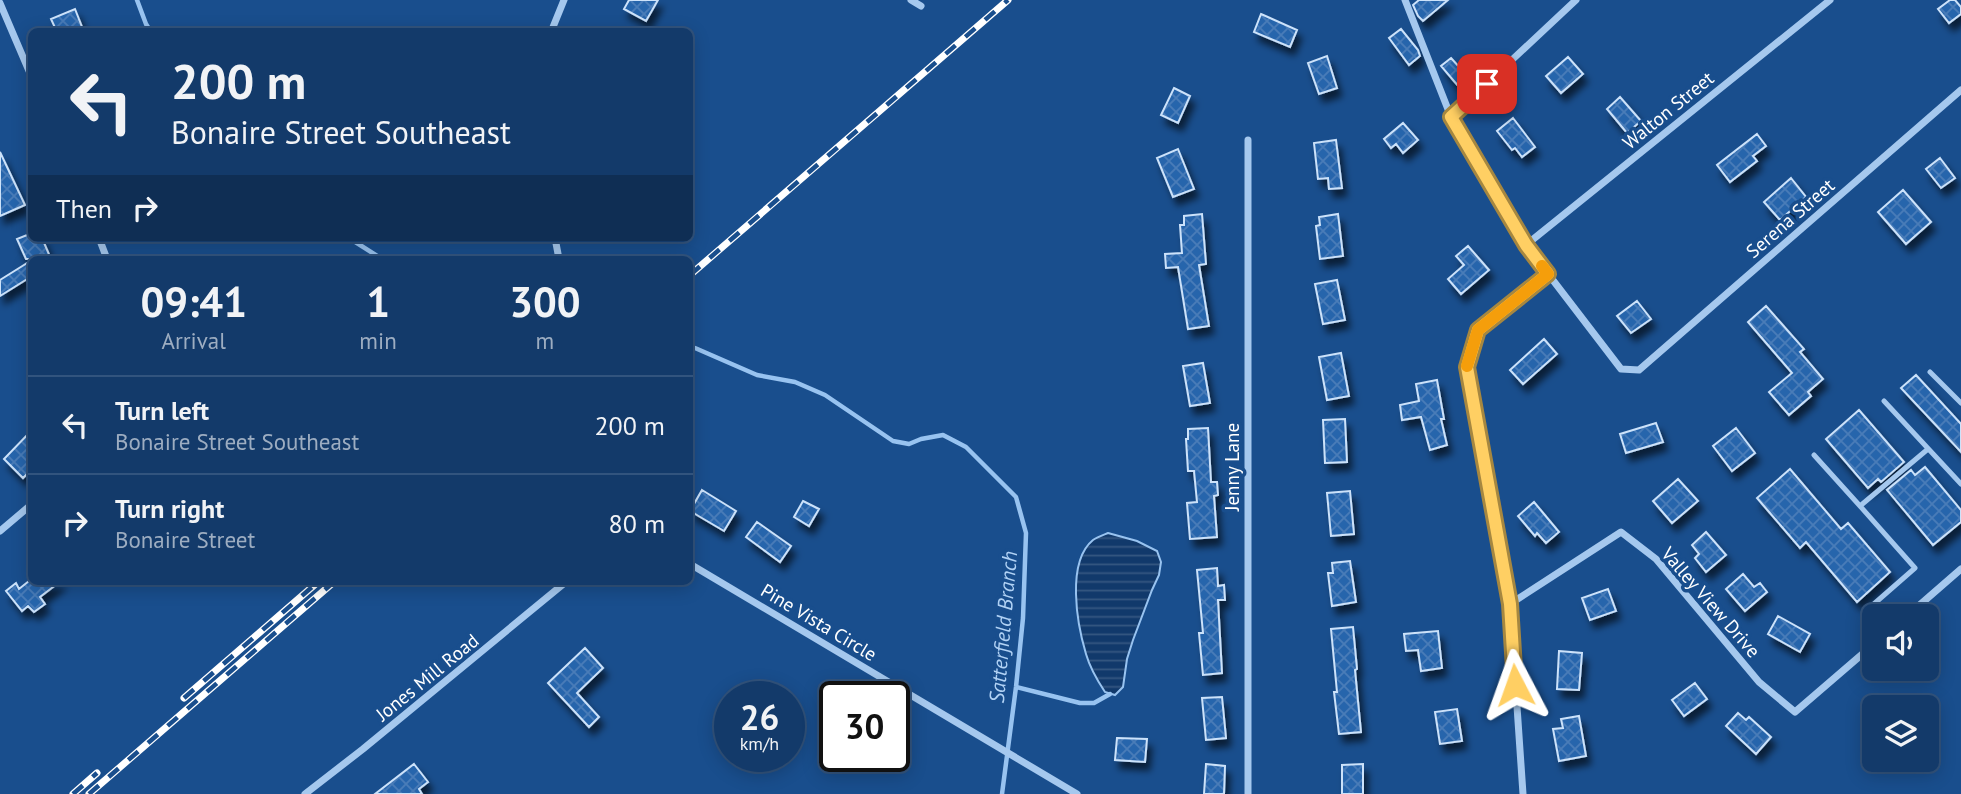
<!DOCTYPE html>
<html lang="en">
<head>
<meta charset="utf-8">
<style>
  :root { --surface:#133a6a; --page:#1c4170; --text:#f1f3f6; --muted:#9dadc1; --line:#32547e }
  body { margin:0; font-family:"PT Sans",sans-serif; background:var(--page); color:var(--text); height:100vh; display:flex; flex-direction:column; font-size:26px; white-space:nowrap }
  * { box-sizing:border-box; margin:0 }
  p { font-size:23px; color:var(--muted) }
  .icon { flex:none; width:38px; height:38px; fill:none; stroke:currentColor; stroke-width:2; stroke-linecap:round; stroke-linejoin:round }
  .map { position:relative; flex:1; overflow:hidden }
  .drawer { position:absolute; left:28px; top:256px; width:665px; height:329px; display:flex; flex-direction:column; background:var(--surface); border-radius:10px; box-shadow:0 4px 18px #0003,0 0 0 2px var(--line) }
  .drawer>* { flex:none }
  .guide { position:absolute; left:28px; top:28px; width:665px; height:214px; border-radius:10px; box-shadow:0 4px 18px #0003,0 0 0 2px var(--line); background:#133a6a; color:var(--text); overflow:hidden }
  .buttons { position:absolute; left:1862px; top:604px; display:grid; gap:14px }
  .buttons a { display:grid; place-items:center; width:77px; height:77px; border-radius:10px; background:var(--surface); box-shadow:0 4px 18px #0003,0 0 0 2px var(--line); font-size:35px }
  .speed { position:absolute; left:714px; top:681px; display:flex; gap:14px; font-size:35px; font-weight:700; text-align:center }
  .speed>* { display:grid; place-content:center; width:91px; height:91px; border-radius:50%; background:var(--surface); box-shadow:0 4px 18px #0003,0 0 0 2px var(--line); line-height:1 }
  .speed small { font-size:18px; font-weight:400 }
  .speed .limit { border:4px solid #111; border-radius:10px; background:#fff; color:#111 }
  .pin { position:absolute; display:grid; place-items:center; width:60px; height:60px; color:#fff; margin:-30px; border-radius:14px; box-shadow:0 4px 10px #0006 }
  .me { position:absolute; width:77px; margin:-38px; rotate:356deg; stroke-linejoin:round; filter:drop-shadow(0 0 5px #0008) }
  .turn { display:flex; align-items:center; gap:24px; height:147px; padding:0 28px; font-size:32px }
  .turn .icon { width:91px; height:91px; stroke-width:2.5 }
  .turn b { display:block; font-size:49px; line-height:60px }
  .then { display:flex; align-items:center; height:66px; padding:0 28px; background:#0003; gap:14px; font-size:26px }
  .eta { display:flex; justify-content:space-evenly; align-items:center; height:119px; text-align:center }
  .eta b { font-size:42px; font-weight:600; line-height:49px }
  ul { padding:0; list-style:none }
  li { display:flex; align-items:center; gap:21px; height:98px; padding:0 28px; border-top:2px solid var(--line) }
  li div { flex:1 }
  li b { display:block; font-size:26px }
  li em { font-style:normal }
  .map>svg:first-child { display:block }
  .water { fill:url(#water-rules); stroke:#98c3f0; stroke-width:2 }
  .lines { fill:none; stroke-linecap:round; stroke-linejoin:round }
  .stream { stroke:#98c3f0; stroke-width:4.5 }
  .building { fill:url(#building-cross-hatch); stroke:#cce2fa; stroke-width:2; filter:url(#shadow) }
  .service { stroke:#a5c8ee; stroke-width:5 }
  .minor { stroke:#a5c8ee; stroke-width:7 }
  .rail-casing { stroke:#fff; stroke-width:7 }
  .rail { stroke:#194e8d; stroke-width:4.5; stroke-dasharray:13; stroke-linecap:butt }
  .route-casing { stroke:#a68740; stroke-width:18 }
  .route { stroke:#ffcf63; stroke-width:12 }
  .slow { stroke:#f59e0b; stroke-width:12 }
  .labels { text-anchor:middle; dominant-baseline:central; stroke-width:7; stroke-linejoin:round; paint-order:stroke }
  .street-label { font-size:19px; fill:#fff; stroke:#194e8d }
  .water-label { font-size:21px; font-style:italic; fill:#b1d2f5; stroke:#194e8d }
</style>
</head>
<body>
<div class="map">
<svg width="1961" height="794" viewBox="0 0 1961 794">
  <defs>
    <pattern id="water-rules" width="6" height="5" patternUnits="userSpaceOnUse" patternTransform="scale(1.75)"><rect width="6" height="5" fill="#11396b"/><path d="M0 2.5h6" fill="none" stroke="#355781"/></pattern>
    <pattern id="building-cross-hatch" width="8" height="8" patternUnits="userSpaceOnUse" patternTransform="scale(1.75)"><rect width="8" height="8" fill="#2865ac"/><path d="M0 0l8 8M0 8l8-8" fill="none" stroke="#487cb8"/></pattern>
    <filter id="shadow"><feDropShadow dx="4.5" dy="8" stdDeviation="3.5" flood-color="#0009"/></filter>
  </defs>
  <rect width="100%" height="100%" fill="#194e8d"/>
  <!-- water -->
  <path class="water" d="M 1108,533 L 1137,541 L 1157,551 L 1161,562 L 1159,575 L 1152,590 L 1133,640 L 1127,659 L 1123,687 L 1115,695 L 1105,692 C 1097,680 1090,668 1086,654 C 1077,624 1066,562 1093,540 C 1097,537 1103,535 1108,533 Z"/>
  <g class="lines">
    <!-- stream -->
    <path class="stream" d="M 137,0 L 146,24 L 151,32
      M 349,238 L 382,259
      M 695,348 L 757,375 L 795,382 L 825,395 L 893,441 L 909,444 L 921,439 L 943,435 L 966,447 L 1016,497 L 1026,533 L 1023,618 L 1016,687 L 1002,794
      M 1016,687 L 1080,703 L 1094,703 L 1110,694"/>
  </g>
  <!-- building -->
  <path class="building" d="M 629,0 L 658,0 L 646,21 L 624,9 Z
    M 1419,0 L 1448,0 L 1423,21 L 1418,16 L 1413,5 Z
    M 1950,0 L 1955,0 L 1961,7 L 1961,14 L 1949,23 L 1938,9 Z
    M 75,9 L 84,32 L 57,32 L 51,19 Z
    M 1261,14 L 1297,30 L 1290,47 L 1254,32 Z
    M 1401,29 L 1418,50 L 1420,56 L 1409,65 L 1389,38 Z
    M 1327,56 L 1337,88 L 1319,94 L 1308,63 Z
    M 1568,57 L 1583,74 L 1561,93 L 1546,76 Z
    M 1451,58 L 1469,78 L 1459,87 L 1441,66 Z
    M 1174,88 L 1190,96 L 1178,123 L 1161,115 Z
    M 1620,97 L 1641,121 L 1627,133 L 1607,109 Z
    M 1513,118 L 1535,147 L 1522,157 L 1515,148 L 1512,150 L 1497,131 Z
    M 1403,123 L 1418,140 L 1403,153 L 1396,144 L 1391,148 L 1384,139 Z
    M 1757,134 L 1766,146 L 1753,156 L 1757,161 L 1730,182 L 1717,165 Z
    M 1336,140 L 1342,188 L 1329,189 L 1328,178 L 1318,179 L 1314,143 Z
    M 1178,149 L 1194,189 L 1173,197 L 1157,158 Z
    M 0,152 L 25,205 L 0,216 Z
    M 1940,158 L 1955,178 L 1941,188 L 1926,169 Z
    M 1791,178 L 1806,197 L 1780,220 L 1764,202 Z
    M 1903,190 L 1931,222 L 1906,244 L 1878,212 Z
    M 1202,214 L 1206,264 L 1199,265 L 1209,326 L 1188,329 L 1178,267 L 1166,268 L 1165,254 L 1182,253 L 1180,225 L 1184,225 L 1184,216 Z
    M 1338,214 L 1343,256 L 1320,259 L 1316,226 L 1320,225 L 1319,217 Z
    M 32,233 L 32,238 L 42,238 L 51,259 L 26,259 L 17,239 Z
    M 1468,246 L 1489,270 L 1461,294 L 1448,279 L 1464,265 L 1456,256 Z
    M 32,260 L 32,276 L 0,296 L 0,280 Z
    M 1337,280 L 1345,320 L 1323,324 L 1315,284 Z
    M 1637,301 L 1651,319 L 1631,333 L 1617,316 Z
    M 1766,306 L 1804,349 L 1800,352 L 1823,379 L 1808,392 L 1811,396 L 1789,415 L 1769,392 L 1792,373 L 1748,322 Z
    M 1544,339 L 1557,354 L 1523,384 L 1510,370 Z
    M 1341,353 L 1349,396 L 1327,400 L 1319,357 Z
    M 1203,363 L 1210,403 L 1190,406 L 1183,366 Z
    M 1916,375 L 1961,424 L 1961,452 L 1901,388 Z
    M 1437,380 L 1444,419 L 1441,419 L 1447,445 L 1430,450 L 1421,417 L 1402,420 L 1400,405 L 1419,401 L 1416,384 Z
    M 1859,410 L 1904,462 L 1881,482 L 1878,479 L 1868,488 L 1826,439 Z
    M 1345,419 L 1347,462 L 1325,463 L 1323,420 Z
    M 1656,423 L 1663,442 L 1626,453 L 1620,434 Z
    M 1208,428 L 1211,482 L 1217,482 L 1218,495 L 1214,496 L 1217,537 L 1190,539 L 1187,503 L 1197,502 L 1194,471 L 1188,471 L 1186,439 L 1188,439 L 1188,429 Z
    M 1736,428 L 1755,453 L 1732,471 L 1713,446 Z
    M 32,430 L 32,469 L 23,478 L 4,459 Z
    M 1925,467 L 1961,510 L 1961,522 L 1933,545 L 1887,490 L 1911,470 L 1915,475 Z
    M 1790,469 L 1841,529 L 1848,523 L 1890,572 L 1857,602 L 1806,542 L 1800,548 L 1757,498 Z
    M 1678,479 L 1698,501 L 1672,523 L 1653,501 Z
    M 702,490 L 736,511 L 724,531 L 690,511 Z
    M 1350,491 L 1354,534 L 1331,536 L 1327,493 Z
    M 803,501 L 819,509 L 809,526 L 794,517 Z
    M 1534,502 L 1559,532 L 1546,543 L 1537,533 L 1535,536 L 1518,516 Z
    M 757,522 L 791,546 L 780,562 L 746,537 Z
    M 1706,532 L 1726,555 L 1706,572 L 1695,558 L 1699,554 L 1692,545 Z
    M 1350,561 L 1356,602 L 1332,606 L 1328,573 L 1333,573 L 1332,563 Z
    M 1217,568 L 1218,586 L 1224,585 L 1225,600 L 1218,600 L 1222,673 L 1203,675 L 1199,633 L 1203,633 L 1197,570 Z
    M 1743,574 L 1754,587 L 1760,583 L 1767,592 L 1745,611 L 1726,589 Z
    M 29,581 L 61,581 L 40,597 L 45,604 L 34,612 L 28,606 L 22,611 L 6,591 L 16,583 L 19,589 Z
    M 1608,589 L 1616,611 L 1590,620 L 1582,598 Z
    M 1778,616 L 1810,634 L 1800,652 L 1768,634 Z
    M 1353,627 L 1357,669 L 1355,670 L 1361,732 L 1339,734 L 1334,692 L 1337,692 L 1331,629 Z
    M 1438,631 L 1442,668 L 1421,671 L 1418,650 L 1406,651 L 1404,634 Z
    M 585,648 L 603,668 L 577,693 L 599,717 L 589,727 L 548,683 Z
    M 1559,651 L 1582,653 L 1579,690 L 1557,689 Z
    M 1695,683 L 1707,699 L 1684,716 L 1672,700 Z
    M 1222,697 L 1226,738 L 1206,740 L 1202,698 Z
    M 1457,709 L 1462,741 L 1440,744 L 1435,712 Z
    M 1738,713 L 1746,720 L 1749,717 L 1771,737 L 1756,754 L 1726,726 Z
    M 1579,716 L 1586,756 L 1559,761 L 1553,729 L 1563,728 L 1561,719 Z
    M 1117,738 L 1147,739 L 1145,762 L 1115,760 Z
    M 414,764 L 428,782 L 419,789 L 422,794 L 375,794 Z
    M 1206,764 L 1225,766 L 1224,794 L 1204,794 Z
    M 1363,764 L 1363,794 L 1342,794 L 1342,765 Z"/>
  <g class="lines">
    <!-- service -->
    <path class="service" d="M 1930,372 L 1961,403
      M 1884,401 L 1961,484
      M 1814,455 L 1860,506
      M 1867,610 L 1915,568 L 1860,506 L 1928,449"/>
    <!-- minor -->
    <path class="minor" d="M 911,0 L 921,6
      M 1405,0 L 1451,117 L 1526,245 L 1621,369 L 1639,370 L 1961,90
      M 0,3 L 32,78
      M 551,32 L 564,0
      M 1451,117 L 1576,0
      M 1248,140 L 1248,794
      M 99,238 L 107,259
      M 555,238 L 559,259
      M 1526,245 L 1830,0
      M 0,531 L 32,504
      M 690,564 L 1077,794
      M 1510,604 L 1621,532 L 1656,559 L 1759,682 L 1795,712 L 1874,644
      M 1907,616 L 1961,569
      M 305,794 L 363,749 L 567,581
      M 1523,794 L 1510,604 L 1467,367 L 1478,330 L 1548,274"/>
    <defs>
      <path id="rail" d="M 690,275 L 1008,0
        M 184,698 L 319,581
        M 73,794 L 97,773
        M 89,794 L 335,581"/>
    </defs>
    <!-- rail casing -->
    <use href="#rail" class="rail-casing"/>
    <!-- rail -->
    <use href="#rail" class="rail"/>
  </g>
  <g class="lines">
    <defs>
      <path id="route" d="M 1487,84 L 1451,117 L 1526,245 L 1548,274 L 1478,330 L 1467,367 L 1510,604 L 1515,685"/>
    </defs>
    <!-- route casing -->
    <use href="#route" class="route-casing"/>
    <!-- route -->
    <use href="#route" class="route"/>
    <!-- slow -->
    <path class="slow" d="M 1467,366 L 1478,330 L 1548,274 L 1542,266"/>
  </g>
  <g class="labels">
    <!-- street labels -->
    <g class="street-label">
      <text transform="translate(1668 110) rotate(-39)">Walton Street</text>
      <text transform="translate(1790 218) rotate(-41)">Serena Street</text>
      <text transform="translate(1232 467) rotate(-90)">Jenny Lane</text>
      <text transform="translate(1711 602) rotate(49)">Valley View Drive</text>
      <text transform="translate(819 622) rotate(31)">Pine Vista Circle</text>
      <text transform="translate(427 677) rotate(-39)">Jones Mill Road</text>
    </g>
    <!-- water labels -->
    <g class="water-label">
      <text transform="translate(1003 627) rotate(-85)">Satterfield Branch</text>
    </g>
  </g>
</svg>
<div class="buttons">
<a><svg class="icon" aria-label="sound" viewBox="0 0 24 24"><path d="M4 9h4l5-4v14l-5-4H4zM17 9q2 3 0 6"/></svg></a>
<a><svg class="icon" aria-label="layers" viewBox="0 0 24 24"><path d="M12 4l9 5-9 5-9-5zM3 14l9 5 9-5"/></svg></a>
</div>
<div class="speed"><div>26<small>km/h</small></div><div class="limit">30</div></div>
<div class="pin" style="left:1487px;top:84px;background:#d93025"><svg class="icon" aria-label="arrive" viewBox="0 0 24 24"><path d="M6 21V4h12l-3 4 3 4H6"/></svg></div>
<svg class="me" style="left:1515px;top:685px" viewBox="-20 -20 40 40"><path d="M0-17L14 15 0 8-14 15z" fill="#ffcf63" stroke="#fff" stroke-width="4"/></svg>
<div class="guide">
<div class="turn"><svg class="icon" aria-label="left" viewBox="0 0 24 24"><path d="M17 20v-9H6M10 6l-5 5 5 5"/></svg><div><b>200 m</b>Bonaire Street Southeast</div></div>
<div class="then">Then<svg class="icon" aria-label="right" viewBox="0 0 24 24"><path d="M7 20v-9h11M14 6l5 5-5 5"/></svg></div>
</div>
<section class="drawer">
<div class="eta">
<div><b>09:41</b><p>Arrival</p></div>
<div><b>1</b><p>min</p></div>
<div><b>300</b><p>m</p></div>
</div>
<ul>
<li><svg class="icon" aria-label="left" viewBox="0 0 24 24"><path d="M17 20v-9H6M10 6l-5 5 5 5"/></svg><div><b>Turn left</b><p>Bonaire Street Southeast</p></div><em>200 m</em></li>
<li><svg class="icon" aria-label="right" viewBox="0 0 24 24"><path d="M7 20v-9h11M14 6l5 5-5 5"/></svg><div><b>Turn right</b><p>Bonaire Street</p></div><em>80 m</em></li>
</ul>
</section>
</div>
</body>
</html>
